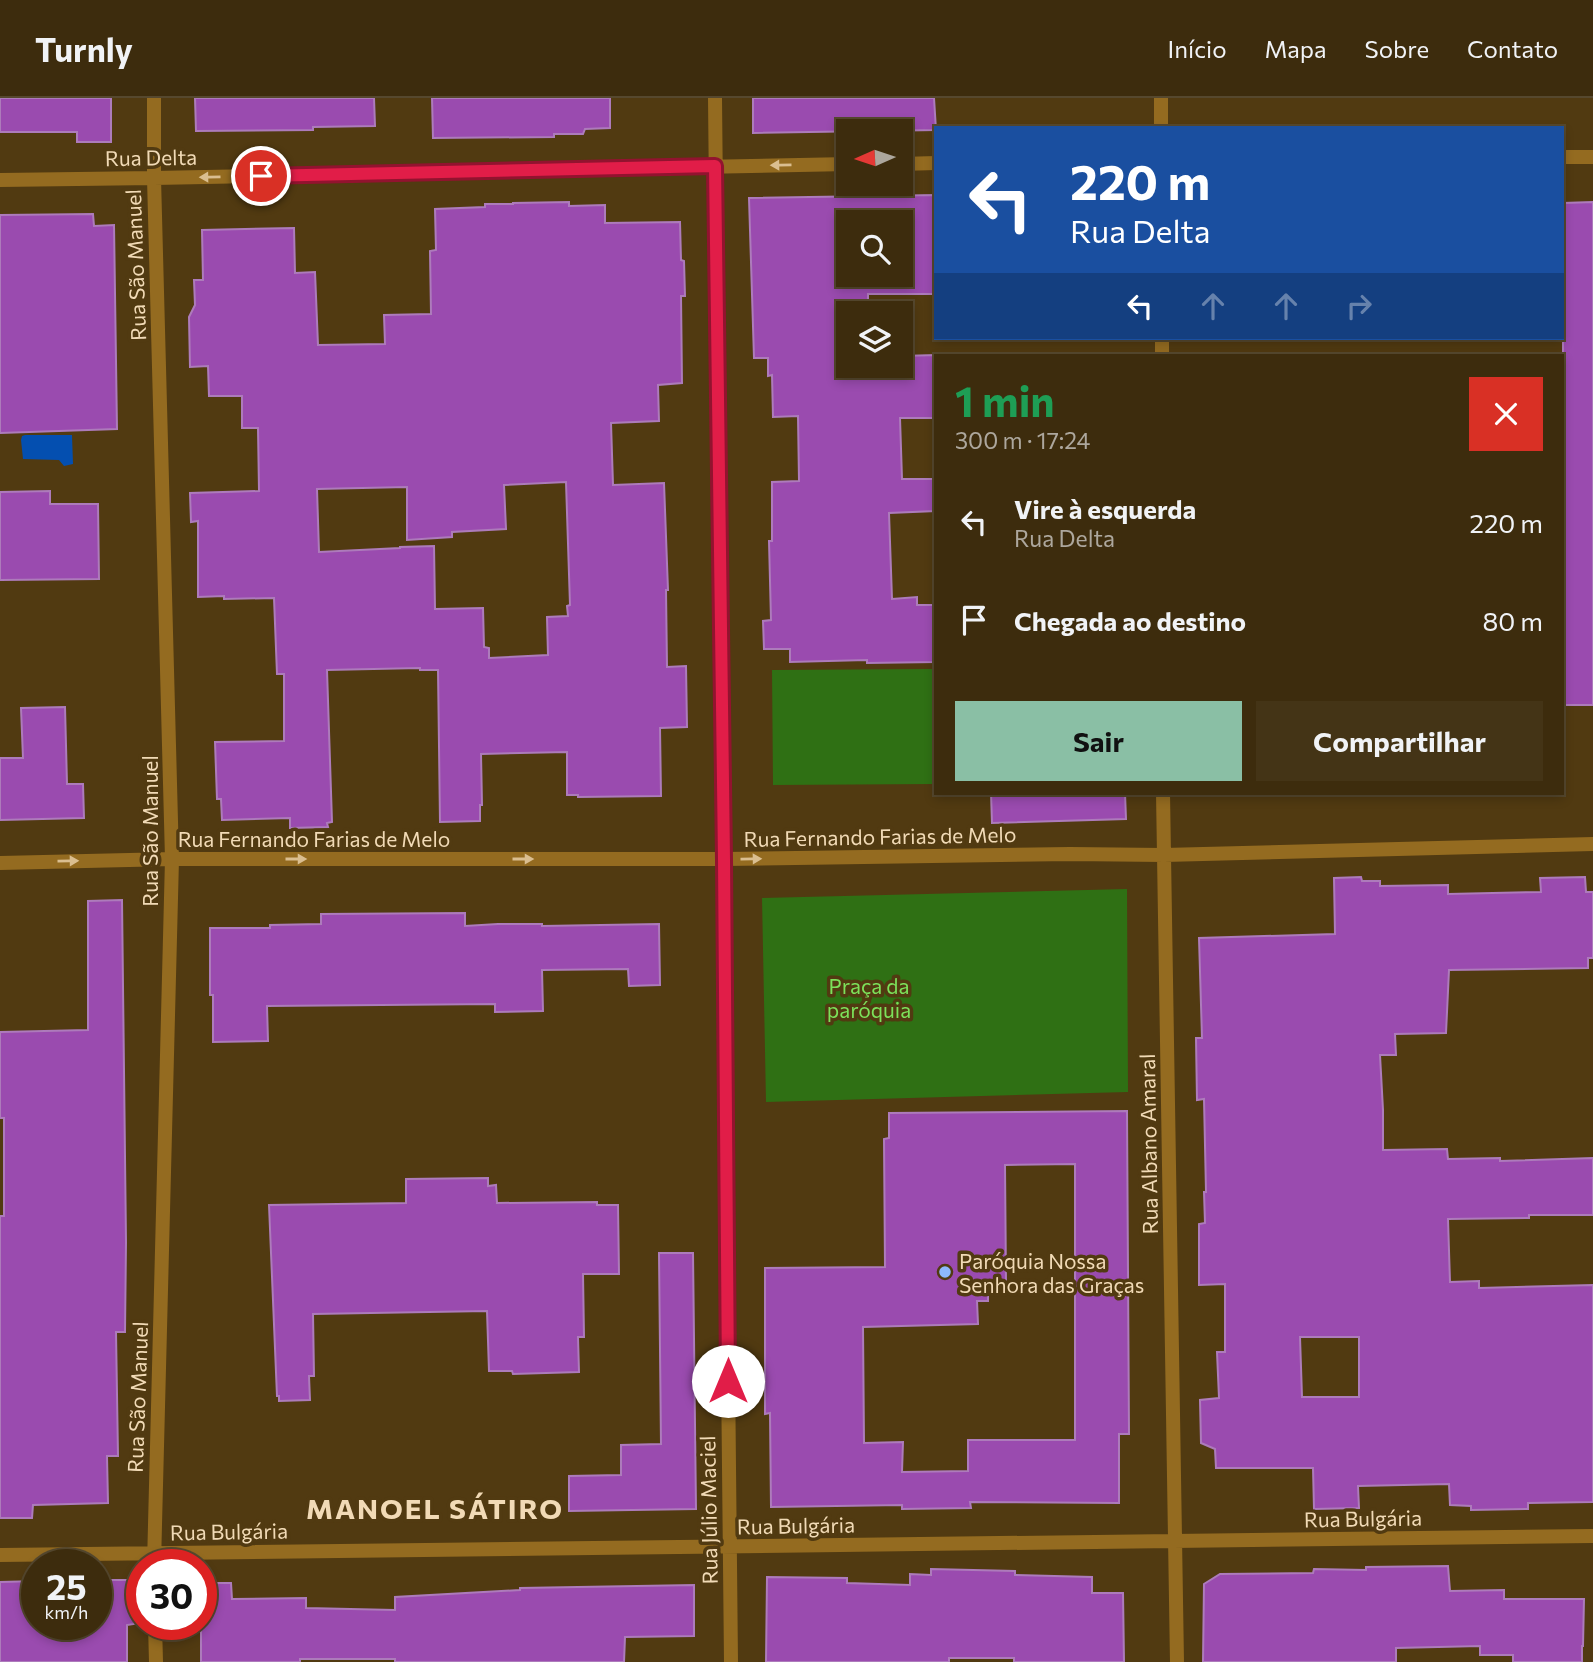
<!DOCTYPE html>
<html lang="pt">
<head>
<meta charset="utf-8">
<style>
  :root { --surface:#3d2c0d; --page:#443416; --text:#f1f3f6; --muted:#ada79d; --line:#56482e; --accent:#8abfa5 }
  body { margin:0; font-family:Commissioner,sans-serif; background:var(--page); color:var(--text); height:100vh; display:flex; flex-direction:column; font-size:26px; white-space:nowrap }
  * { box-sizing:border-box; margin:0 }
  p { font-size:23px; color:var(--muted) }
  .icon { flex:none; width:38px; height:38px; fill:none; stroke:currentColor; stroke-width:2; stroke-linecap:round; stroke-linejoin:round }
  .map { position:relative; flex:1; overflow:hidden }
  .sheet { position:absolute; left:934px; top:256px; width:630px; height:441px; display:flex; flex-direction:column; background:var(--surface); border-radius:0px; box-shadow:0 4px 10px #0003,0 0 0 2px var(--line) }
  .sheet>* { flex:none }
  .top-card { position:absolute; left:934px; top:28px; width:630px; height:214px; border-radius:0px; box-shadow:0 4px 10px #0003,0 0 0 2px var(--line); background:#1a4fa0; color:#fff; overflow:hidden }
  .needle { width:46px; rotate:267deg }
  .controls { position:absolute; left:836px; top:21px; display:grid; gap:14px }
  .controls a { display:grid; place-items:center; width:77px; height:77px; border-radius:0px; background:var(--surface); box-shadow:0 4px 10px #0003,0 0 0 2px var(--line); font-size:35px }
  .speed { position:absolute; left:21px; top:1451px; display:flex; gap:14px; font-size:35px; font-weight:700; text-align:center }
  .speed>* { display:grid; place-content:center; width:91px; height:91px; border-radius:50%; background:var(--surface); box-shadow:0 4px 10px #0003,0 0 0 2px var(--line); line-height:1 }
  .speed small { font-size:18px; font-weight:400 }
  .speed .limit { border:10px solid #d22; background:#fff; color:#111 }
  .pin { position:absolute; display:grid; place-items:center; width:60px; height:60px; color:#fff; margin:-30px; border:4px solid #fff; border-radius:50%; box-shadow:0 2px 7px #0007 }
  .me { position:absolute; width:77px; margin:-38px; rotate:0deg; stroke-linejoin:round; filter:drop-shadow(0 0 5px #0008) }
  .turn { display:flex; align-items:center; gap:24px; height:147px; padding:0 21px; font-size:32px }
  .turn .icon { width:91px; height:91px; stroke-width:2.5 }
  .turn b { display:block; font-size:49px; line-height:60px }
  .lanes { display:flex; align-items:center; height:66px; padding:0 21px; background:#0003; justify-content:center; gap:35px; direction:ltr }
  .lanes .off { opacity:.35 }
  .round { display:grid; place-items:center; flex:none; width:74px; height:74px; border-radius:0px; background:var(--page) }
  .headline { display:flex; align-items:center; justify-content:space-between; height:119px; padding:0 21px }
  h1 { font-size:42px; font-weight:700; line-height:52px; color:#1e9e55 }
  .button { display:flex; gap:14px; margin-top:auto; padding:14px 21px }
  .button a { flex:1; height:80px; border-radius:0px; background:var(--accent); color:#111; font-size:28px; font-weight:700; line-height:80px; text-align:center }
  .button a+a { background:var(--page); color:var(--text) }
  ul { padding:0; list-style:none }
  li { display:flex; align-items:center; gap:21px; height:98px; padding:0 21px }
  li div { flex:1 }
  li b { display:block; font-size:26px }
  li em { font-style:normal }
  header { display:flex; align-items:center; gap:42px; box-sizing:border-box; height:98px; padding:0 35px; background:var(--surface); border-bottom:2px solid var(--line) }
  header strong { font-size:33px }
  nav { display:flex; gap:38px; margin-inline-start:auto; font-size:24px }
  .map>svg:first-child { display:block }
  .green { fill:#2f7014 }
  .water { fill:#044fb0 }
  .building { fill:#9a4baf; stroke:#ad7bbb; stroke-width:2; fill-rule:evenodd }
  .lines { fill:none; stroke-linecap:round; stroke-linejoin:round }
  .street { stroke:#946b20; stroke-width:14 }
  .oneway { fill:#dabe90 }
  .route-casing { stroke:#92132f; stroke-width:18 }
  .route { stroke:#e11d48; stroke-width:12 }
  .poi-dot { fill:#8db9fc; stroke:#513a11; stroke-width:2.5 }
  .labels { text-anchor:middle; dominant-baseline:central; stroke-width:7; stroke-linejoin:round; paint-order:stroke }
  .street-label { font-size:21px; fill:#f1dab6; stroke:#513a11 }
  .park-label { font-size:21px; fill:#7ce15a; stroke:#513a11 }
  .poi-label { font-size:21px; fill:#f1dab6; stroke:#513a11; text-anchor:start }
  .district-label { font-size:28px; font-weight:bold; letter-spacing:2px; fill:#f1dab6; stroke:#513a11 }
</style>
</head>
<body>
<header>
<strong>Turnly</strong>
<nav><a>Início</a><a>Mapa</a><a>Sobre</a><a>Contato</a></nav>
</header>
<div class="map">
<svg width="1593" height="1564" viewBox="0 0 1593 1564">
  <rect width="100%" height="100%" fill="#513a11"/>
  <!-- green -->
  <path class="green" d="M 934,571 L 935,686 L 773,687 L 772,572 Z
    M 1127,791 L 1128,994 L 766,1004 L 762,800 Z"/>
  <!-- water -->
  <path class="water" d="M 25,337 L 72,337 L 73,366 L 64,368 L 59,362 L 23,361 L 21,342 L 22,338 Z"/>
  <!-- building -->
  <path class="building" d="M 0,0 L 111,0 L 111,44 L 77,44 L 77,34 L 0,34 Z
    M 195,0 L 374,0 L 375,28 L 313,29 L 313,32 L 196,33 Z
    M 432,0 L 610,0 L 610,30 L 585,31 L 583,36 L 554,36 L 554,39 L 433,40 Z
    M 753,0 L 934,0 L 936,32 L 753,35 Z
    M 936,97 L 936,196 L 868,196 L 868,215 L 849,215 L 849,268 L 901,268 L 901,258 L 936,257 L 936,320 L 900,320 L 902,381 L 936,381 L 936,413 L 889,415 L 892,501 L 917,499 L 917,507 L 936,507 L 936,564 L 867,565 L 867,562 L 790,564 L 790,551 L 764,551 L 763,523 L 771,522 L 769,443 L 772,443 L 772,384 L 799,383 L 798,318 L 773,319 L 772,277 L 768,278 L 768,260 L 754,260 L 749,100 ZM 849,124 L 901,124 L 901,177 L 849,177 Z
    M 569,104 L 569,108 L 605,107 L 605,125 L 680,124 L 681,162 L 684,163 L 685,198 L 681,198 L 682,285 L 658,287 L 659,323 L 611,325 L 613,387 L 664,385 L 668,492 L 666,492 L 667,569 L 686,568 L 687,629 L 660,630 L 661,698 L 578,699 L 578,697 L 567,697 L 567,654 L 481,656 L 482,707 L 480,707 L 480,723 L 440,724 L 438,572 L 420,572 L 420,570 L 327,572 L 332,724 L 327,725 L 328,729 L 290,730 L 290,720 L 222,722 L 221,701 L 217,701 L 215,644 L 284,643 L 284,576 L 277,576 L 274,500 L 224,501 L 224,498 L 198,499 L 198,423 L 191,424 L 190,395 L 259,393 L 258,330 L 242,330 L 242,298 L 209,298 L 208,268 L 190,269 L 189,219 L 195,207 L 194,182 L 203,182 L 202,132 L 294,130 L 295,175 L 315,174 L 318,247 L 385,246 L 384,217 L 431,216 L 430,153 L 436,152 L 435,111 L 485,109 L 485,106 L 513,106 L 513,105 ZM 566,384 L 570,507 L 567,508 L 568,518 L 547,519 L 548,557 L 489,560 L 489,550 L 484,549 L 483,510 L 435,511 L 434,448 L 400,449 L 400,450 L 319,454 L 317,391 L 407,389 L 407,442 L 452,439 L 452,434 L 506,431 L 504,387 Z
    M 1593,104 L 1593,607 L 1563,607 L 1563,105 Z
    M 93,116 L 94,128 L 114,127 L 117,331 L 0,335 L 0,117 Z
    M 50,393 L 50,406 L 98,406 L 99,481 L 0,482 L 0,394 Z
    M 65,609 L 67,686 L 83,686 L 84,720 L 0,722 L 0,660 L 23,660 L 21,610 Z
    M 991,695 L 1125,695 L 1126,721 L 992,725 Z
    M 1361,779 L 1362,783 L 1380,783 L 1380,788 L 1448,787 L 1448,796 L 1541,794 L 1540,780 L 1585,779 L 1586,794 L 1593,794 L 1593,860 L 1588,860 L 1588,870 L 1449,872 L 1446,935 L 1395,936 L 1396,957 L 1380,957 L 1383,1012 L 1383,1052 L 1447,1051 L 1448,1061 L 1500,1060 L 1500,1063 L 1593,1060 L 1593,1117 L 1529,1117 L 1529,1120 L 1448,1121 L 1450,1184 L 1479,1183 L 1479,1190 L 1593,1187 L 1593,1404 L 1528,1405 L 1528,1411 L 1471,1412 L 1471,1408 L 1450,1407 L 1449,1386 L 1358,1388 L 1359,1410 L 1314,1411 L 1313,1370 L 1216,1370 L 1215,1351 L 1201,1345 L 1200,1302 L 1219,1300 L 1217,1254 L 1225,1254 L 1225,1186 L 1199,1187 L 1199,1126 L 1205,1125 L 1204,1094 L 1206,1094 L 1204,1001 L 1197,1002 L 1196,940 L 1202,940 L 1199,840 L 1335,836 L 1334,780 ZM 1300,1239 L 1359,1239 L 1359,1299 L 1302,1299 Z
    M 122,802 L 126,1144 L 125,1234 L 116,1234 L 118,1358 L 107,1358 L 108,1405 L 33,1407 L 32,1420 L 0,1420 L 0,1118 L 4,1118 L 4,1020 L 0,1020 L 0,934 L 88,932 L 88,803 Z
    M 465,815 L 465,828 L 498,826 L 542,826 L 542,828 L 659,826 L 660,887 L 629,888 L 628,871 L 542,872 L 543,913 L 495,914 L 495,906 L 267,908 L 268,943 L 213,944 L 213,897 L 210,897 L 210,830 L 270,830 L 270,827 L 321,826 L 321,816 Z
    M 1127,1013 L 1129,1336 L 1119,1336 L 1119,1405 L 970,1404 L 971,1410 L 902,1411 L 902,1407 L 771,1409 L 770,1315 L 765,1316 L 765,1170 L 885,1169 L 884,1041 L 889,1040 L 889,1015 ZM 1075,1066 L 1075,1342 L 968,1342 L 968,1373 L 902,1374 L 903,1344 L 864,1345 L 863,1229 L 978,1226 L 977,1203 L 988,1203 L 988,1185 L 1006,1185 L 1005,1067 Z
    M 488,1080 L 488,1088 L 496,1087 L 497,1105 L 597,1104 L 597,1107 L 618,1107 L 619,1176 L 583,1176 L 584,1239 L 578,1239 L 579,1274 L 513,1276 L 512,1273 L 489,1273 L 487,1213 L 313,1216 L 314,1278 L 309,1278 L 310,1302 L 279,1303 L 279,1298 L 277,1298 L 269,1107 L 406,1105 L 406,1081 Z
    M 659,1155 L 693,1155 L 696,1411 L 569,1413 L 569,1378 L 621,1377 L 621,1347 L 661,1346 Z
    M 1448,1468 L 1450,1493 L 1504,1492 L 1504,1501 L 1584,1501 L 1583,1548 L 1582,1548 L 1582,1564 L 1513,1564 L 1513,1557 L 1480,1557 L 1480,1548 L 1396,1550 L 1396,1564 L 1203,1564 L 1204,1486 L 1220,1476 L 1313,1475 L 1314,1471 L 1366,1472 L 1366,1469 Z
    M 931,1471 L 1015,1473 L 1015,1477 L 1092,1479 L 1092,1495 L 1123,1495 L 1124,1564 L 1014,1564 L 1014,1560 L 949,1560 L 949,1564 L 766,1564 L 767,1479 L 847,1480 L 847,1485 L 910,1487 L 910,1476 L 931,1477 Z
    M 96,1482 L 133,1482 L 134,1526 L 127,1527 L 127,1564 L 0,1564 L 0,1484 L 37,1483 L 37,1526 L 96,1526 Z
    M 201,1485 L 231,1485 L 232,1501 L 306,1500 L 306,1510 L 395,1512 L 395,1499 L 520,1492 L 520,1490 L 694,1487 L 694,1538 L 625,1539 L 624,1564 L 395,1564 L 395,1561 L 300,1561 L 300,1564 L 201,1564 Z"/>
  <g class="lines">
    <!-- street -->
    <path class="street" d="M 715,0 L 731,1564
      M 1161,0 L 1161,30
      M 1563,59 L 1593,59
      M 901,66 L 936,65
      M 0,82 L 154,80 L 849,66
      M 1162,240 L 1162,257
      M 1163,695 L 1177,1564
      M 0,765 L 172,761 L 724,761 L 1070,756 L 1164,757 L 1593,746
      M 0,1457 L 1593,1438
      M 154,1466 L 172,761 L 154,80 L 154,0
      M 155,1526 L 156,1564"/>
  </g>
  <!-- one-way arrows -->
  <defs><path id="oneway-solid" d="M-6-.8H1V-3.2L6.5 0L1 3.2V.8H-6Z" transform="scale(1.75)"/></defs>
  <g class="oneway">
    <use href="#oneway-solid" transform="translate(781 67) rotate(179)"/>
    <use href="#oneway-solid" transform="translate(210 79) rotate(179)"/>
    <use href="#oneway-solid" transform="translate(296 761)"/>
    <use href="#oneway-solid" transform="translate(523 761)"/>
    <use href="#oneway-solid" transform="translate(751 761) rotate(-1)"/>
    <use href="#oneway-solid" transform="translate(68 763) rotate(-1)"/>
  </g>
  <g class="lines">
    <defs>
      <path id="route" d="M 261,78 L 715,68 L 724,761 L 728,1283"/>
    </defs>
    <!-- route casing -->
    <use href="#route" class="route-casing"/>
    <!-- route -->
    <use href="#route" class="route"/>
  </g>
  <!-- markers -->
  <circle class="poi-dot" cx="945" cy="1174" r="7"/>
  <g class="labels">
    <!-- street labels -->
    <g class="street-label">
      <text transform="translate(151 59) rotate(-1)">Rua Delta</text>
      <text transform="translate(135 167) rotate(-92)">Rua São Manuel</text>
      <text transform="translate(149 733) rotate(-90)">Rua São Manuel</text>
      <text transform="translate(880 738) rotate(-1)">Rua Fernando Farias de Melo</text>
      <text x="314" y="740">Rua Fernando Farias de Melo</text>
      <text transform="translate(1148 1046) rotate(-91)">Rua Albano Amaral</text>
      <text transform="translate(137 1299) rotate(-88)">Rua São Manuel</text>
      <text transform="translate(708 1412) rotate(-91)">Rua Júlio Maciel</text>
      <text transform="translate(1363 1420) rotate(-1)">Rua Bulgária</text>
      <text transform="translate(796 1427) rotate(-1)">Rua Bulgária</text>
      <text transform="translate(229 1433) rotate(-1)">Rua Bulgária</text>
    </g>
    <!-- park labels -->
    <g class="park-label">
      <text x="869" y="887">Praça da<tspan x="869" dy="24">paróquia</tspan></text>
    </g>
    <!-- poi labels -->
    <g class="poi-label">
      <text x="959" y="1162">Paróquia Nossa<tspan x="959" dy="24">Senhora das Graças</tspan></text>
    </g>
    <!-- district labels -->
    <g class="district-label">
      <text x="435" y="1410">MANOEL SÁTIRO</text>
    </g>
  </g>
</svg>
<div class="controls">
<a><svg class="needle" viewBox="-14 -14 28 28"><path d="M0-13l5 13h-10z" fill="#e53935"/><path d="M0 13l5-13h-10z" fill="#ada79d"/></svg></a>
<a><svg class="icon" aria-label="search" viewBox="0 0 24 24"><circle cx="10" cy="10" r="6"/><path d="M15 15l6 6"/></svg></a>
<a><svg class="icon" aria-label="layers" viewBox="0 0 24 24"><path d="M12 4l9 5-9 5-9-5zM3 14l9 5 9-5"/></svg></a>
</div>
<div class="speed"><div>25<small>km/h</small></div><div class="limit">30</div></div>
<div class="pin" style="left:261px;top:78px;background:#d93025"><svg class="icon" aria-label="arrive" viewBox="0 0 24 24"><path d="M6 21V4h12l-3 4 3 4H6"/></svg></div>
<svg class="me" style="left:728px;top:1283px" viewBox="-20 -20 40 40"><circle r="19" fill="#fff"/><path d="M0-13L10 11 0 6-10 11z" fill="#e11d48"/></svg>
<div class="top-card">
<div class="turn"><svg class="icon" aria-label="left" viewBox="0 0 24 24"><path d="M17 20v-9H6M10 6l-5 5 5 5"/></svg><div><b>220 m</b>Rua Delta</div></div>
<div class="lanes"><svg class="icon" aria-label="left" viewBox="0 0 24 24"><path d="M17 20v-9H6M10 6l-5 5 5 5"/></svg><svg class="icon off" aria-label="ahead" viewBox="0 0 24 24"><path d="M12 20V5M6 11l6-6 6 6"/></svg><svg class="icon off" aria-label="ahead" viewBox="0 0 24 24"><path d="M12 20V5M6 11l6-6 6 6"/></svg><svg class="icon off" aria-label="right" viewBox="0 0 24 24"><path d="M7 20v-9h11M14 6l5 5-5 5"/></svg></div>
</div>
<section class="sheet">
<div class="headline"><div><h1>1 min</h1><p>300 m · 17:24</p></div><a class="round" style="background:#d93025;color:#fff"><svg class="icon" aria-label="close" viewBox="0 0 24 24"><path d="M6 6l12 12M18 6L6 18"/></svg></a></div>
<ul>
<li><svg class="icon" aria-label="left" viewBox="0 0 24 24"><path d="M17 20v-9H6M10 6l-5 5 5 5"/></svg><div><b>Vire à esquerda</b><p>Rua Delta</p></div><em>220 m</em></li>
<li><svg class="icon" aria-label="arrive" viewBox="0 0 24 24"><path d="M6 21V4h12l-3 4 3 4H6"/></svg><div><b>Chegada ao destino</b></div><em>80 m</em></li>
</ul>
<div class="button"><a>Sair</a><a>Compartilhar</a></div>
</section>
</div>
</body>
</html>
